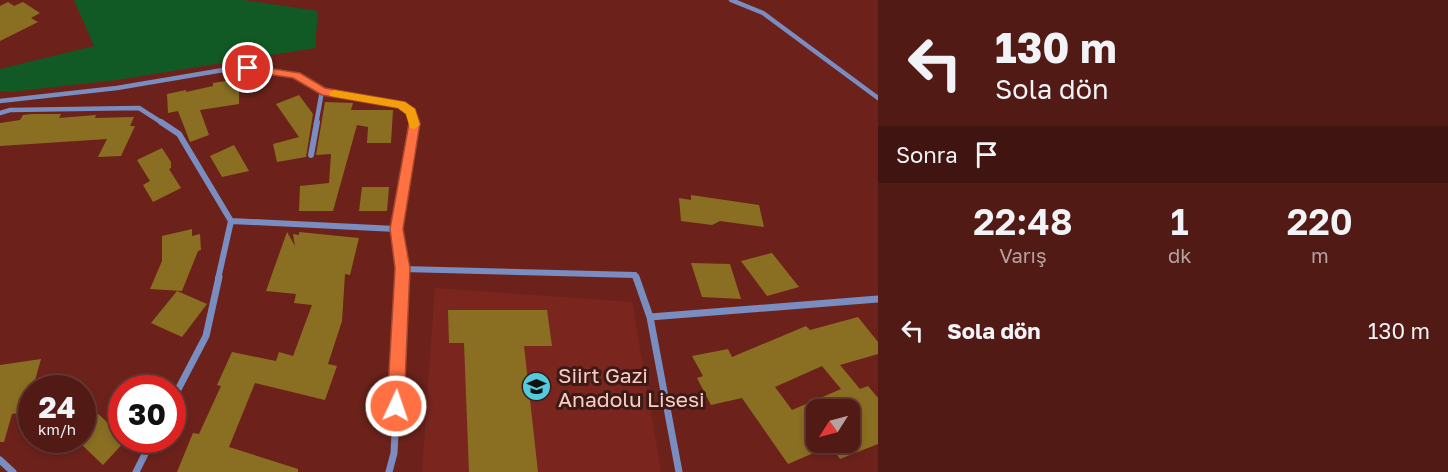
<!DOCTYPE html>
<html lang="tr">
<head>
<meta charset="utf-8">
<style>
  :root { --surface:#511a14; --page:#57231d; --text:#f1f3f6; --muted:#b4a1a0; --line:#673834 }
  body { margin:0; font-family:"Golos Text",sans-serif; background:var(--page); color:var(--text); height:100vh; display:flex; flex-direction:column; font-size:22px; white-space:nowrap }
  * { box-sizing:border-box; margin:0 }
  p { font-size:20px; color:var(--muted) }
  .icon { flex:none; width:33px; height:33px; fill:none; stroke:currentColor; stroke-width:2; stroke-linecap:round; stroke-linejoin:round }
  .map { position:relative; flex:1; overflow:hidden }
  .sheet { display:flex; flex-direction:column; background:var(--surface); width:570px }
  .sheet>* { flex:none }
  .banner { background:#511a14; color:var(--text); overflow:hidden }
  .needle { width:39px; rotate:234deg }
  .fabs { position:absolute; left:806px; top:399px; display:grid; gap:12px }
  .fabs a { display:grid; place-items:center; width:54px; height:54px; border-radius:12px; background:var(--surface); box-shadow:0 3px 9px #0003,0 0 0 2px var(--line); font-size:30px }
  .speed { position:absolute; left:18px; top:375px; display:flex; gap:12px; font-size:30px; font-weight:700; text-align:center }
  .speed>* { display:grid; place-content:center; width:78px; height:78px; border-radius:50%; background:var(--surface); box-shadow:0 3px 9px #0003,0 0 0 2px var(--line); line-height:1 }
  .speed small { font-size:15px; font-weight:400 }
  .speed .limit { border:9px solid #d22; background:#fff; color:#111 }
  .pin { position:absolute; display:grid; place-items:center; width:51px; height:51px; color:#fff; margin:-26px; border:3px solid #fff; border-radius:50%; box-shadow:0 2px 6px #0007 }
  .me { position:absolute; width:66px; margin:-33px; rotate:3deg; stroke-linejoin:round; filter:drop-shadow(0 0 4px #0008) }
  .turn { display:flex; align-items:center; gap:21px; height:126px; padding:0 18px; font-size:27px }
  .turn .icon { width:78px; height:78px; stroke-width:2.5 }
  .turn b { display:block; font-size:42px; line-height:51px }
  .then { display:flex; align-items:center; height:57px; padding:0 18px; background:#0003; gap:12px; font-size:22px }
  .eta { display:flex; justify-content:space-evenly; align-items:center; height:102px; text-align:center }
  .eta b { font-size:36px; font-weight:600; line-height:42px }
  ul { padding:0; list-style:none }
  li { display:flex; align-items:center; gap:18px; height:90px; padding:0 18px }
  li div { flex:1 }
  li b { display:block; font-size:22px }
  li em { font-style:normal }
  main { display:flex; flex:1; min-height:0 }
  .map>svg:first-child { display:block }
  .built { fill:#7a261f }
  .green { fill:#115a26 }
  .building { fill:#8a6f22; fill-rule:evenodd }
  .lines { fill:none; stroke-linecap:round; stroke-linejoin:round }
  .street-far2 { stroke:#798dc1; stroke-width:4.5 }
  .street-far1 { stroke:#798dc1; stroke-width:6 }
  .street { stroke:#798dc1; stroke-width:7 }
  .route { fill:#ff7043; stroke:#a6492c; stroke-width:1.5 }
  .slow { fill:#f59e0b }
  .labels { text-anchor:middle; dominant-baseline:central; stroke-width:6; stroke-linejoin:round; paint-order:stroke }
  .near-poi-label { font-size:21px; fill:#fbccc5; stroke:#3c1a16; text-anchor:start }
</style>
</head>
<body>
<main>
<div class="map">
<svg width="878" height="472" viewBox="0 0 878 472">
  <rect width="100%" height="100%" fill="#6c221b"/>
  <!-- built -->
  <path class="built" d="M 435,288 L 632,302 L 661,472 L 422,472 Z"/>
  <!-- green -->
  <path class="green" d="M 74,0 L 243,0 L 318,11 L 315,48 L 117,80 L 10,92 L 0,91 L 0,69 L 94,46 Z"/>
  <!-- building -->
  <path class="building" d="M 8,2 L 14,6 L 23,2 L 40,13 L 31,18 L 38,22 L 0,41 L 0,6 Z
    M 239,79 L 239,104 L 200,110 L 209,135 L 190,142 L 178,111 L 168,113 L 167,94 L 186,90 L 186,92 L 213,86 L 213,83 Z
    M 299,95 L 313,114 L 306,157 L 277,162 L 273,144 L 299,137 L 276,104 Z
    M 325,102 L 353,103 L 351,110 L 393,110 L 391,143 L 367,143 L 368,127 L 357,125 L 333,211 L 299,211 L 300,186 L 329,183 L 331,154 L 316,155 Z
    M 32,114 L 61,114 L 59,118 L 96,115 L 95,118 L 134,117 L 130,126 L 135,126 L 121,156 L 98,157 L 107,139 L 0,146 L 0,123 L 20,120 L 23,115 Z
    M 234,145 L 249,171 L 222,177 L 210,156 Z
    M 162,148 L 171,162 L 171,168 L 169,169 L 181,188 L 153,202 L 143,185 L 150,181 L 137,160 Z
    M 362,187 L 389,187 L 387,211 L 359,211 Z
    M 691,195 L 759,205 L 764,227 L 720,221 L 712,225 L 681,221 L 679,198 L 691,200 Z
    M 192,229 L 192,236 L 200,234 L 201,250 L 198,251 L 182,291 L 150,289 L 162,261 L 162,236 Z
    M 287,232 L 295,246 L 293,234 L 299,235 L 299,232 L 359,238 L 350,275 L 345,274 L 342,321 L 328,364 L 337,366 L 325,400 L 255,383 L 229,447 L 298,469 L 298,472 L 177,472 L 193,433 L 199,434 L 221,386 L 217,385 L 232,352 L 276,361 L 279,352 L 293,356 L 312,305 L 294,303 L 296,294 L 266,291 Z
    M 772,253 L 799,287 L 767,296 L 741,261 Z
    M 691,263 L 730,264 L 741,299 L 702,297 Z
    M 177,291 L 207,304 L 182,337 L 151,323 Z
    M 448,310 L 547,310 L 552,346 L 524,346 L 538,472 L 469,472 L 464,343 L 449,343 Z
    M 858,317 L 878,342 L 878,354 L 840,365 L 860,389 L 868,386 L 878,398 L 878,444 L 840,459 L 828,442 L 849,442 L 849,410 L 816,410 L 816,452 L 788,464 L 742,398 L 711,405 L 697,378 L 703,376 L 692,356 L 728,349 L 732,357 L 806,326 L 810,330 ZM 822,366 L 841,389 L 792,410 L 775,387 Z
    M 41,359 L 26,412 L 12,414 L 4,442 L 0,442 L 0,365 Z
    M 82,399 L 122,436 L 122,440 L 126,440 L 103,465 L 82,445 Z"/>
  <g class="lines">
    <!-- street-far2 -->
    <path class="street-far2" d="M 731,0 L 763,13 L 878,98
      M 0,101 L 117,88 L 235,68 L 262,69 L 296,75 L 322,91 L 401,105 L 411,112 L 415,124
      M 0,113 L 10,110 L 139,108 L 164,124
      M 316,124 L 322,91"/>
    <!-- street-far1 -->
    <path class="street-far1" d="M 161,122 L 179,134 L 231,221 L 218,279
      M 311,155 L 317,122
      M 231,221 L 396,229
      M 403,269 L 635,275 L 636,279
      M 403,279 L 396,229 L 415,122"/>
    <!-- street -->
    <path class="street" d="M 636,277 L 650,317 L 878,299
      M 650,317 L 679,472
      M 172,401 L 206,336 L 219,277
      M 0,460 L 13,472
      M 136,472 L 152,440
      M 389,472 L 394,453 L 403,277"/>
  </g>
  <!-- route -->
  <path class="route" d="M 248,65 L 300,73 L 325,88 L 405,102 L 415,109 L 420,123 L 403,229 L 410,268 L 404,406 L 402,412 L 396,415 L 390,412 L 387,406 L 395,268 L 390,229 L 409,123 L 406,114 L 398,108 L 322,95 L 293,78 L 245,71 L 245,66 Z"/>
  <!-- slow -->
  <path class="slow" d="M 334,90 L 405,102 L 415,109 L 420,125 L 414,129 L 410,128 L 406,114 L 398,108 L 330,96 L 329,93 Z"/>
  <!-- icons -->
  <defs>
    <symbol id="school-disc" viewBox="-11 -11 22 22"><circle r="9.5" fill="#53cbdc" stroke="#3c1a16"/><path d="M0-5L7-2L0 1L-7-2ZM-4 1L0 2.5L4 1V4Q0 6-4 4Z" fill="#111"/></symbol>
  </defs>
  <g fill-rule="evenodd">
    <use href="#school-disc" x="520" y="370" width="33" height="33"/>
  </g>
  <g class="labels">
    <!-- near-poi labels -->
    <g class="near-poi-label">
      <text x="558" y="375">Siirt Gazi<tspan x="558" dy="24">Anadolu Lisesi</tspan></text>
    </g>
  </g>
</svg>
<div class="fabs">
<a><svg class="needle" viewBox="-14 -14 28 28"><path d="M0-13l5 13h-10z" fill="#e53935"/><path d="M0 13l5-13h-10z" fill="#b4a1a0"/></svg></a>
</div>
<div class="speed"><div>24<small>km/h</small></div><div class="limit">30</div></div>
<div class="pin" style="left:248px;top:68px;background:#d93025"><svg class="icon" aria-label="arrive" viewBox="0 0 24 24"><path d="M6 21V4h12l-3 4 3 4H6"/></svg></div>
<svg class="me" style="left:396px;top:406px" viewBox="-20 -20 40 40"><circle r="17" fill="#ff7043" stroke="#fff" stroke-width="3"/><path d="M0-11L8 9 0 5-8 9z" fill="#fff"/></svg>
</div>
<section class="sheet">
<div class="banner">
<div class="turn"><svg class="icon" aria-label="left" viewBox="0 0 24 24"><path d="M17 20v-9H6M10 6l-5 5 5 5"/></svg><div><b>130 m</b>Sola dön</div></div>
<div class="then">Sonra<svg class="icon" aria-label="arrive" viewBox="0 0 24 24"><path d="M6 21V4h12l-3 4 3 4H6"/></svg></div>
</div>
<div class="eta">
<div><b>22:48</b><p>Varış</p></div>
<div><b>1</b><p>dk</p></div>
<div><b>220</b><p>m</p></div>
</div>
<ul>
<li><svg class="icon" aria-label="left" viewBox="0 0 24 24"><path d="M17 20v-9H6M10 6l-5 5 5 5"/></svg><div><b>Sola dön</b></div><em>130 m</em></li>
</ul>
</section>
</main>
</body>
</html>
